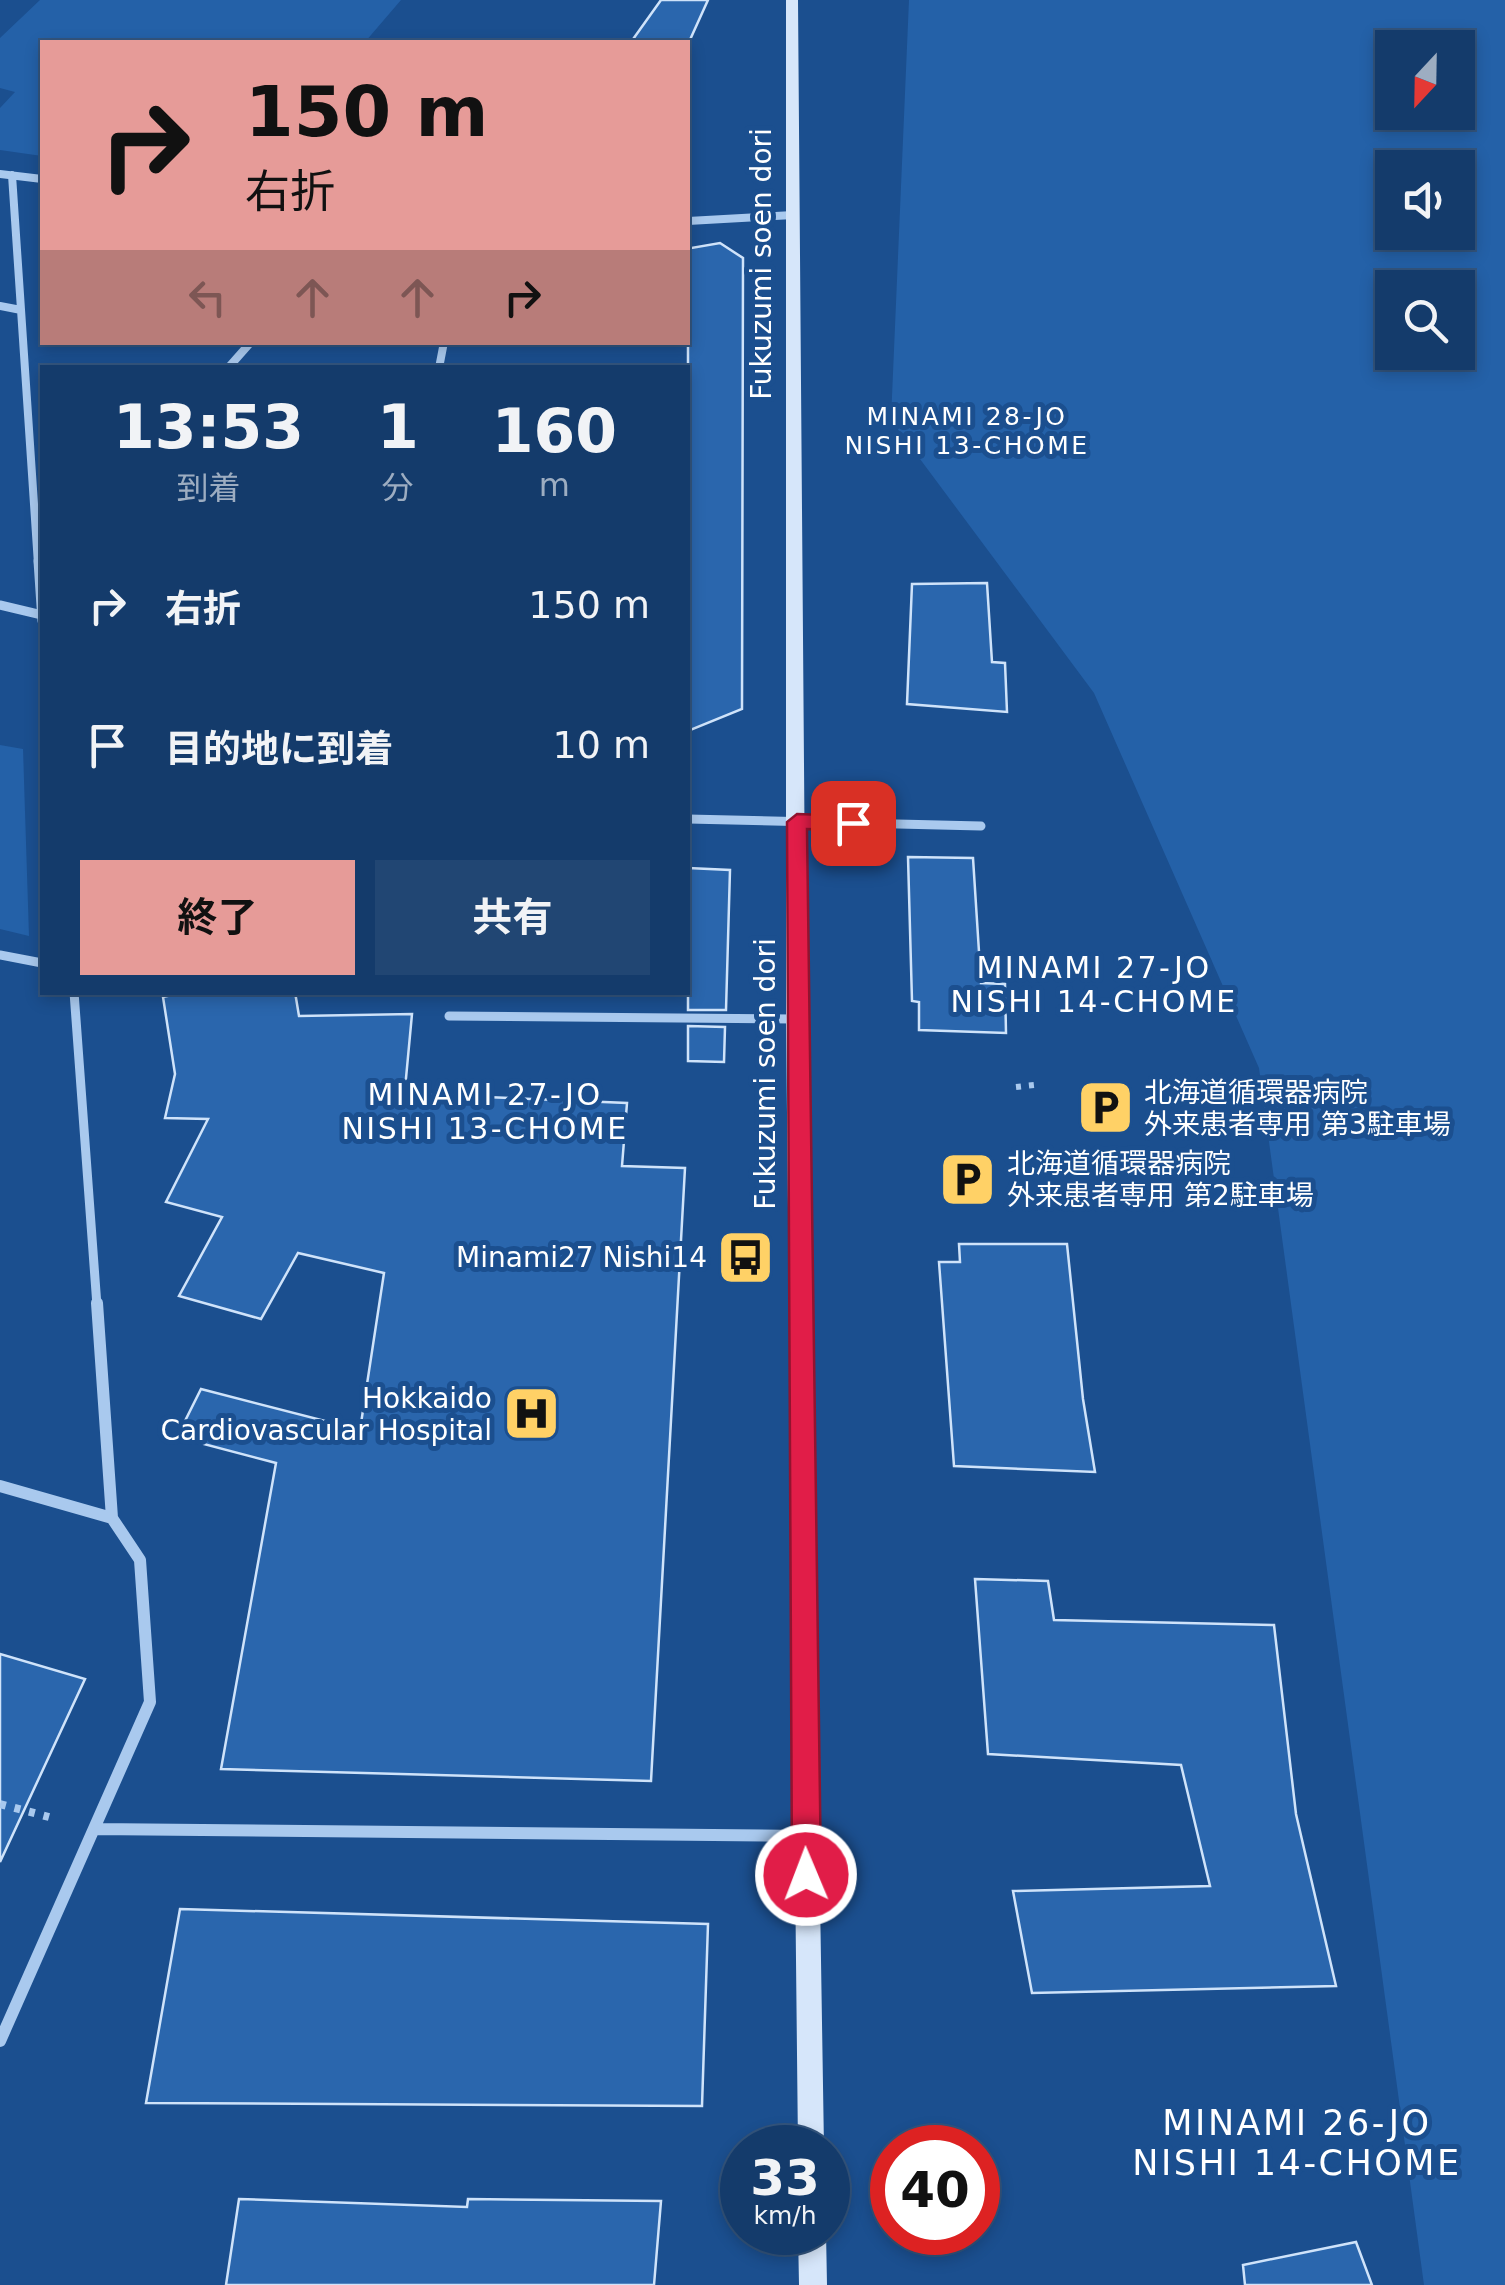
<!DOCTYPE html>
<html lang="ja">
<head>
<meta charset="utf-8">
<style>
  :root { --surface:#143b6b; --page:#214673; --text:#f1f3f6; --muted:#9dadc1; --line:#33557e; --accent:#e69b98 }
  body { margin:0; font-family:"DejaVu Sans","Noto Sans JP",sans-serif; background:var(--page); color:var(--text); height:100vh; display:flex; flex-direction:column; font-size:38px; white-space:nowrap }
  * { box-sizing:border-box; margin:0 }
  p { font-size:32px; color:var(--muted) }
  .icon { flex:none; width:55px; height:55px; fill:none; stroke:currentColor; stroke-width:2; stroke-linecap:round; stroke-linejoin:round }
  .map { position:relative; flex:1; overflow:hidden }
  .panel { position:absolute; left:40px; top:365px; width:650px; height:630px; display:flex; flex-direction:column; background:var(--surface); border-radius:0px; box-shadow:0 5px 15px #0003,0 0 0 2px var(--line) }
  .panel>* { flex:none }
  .top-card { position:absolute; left:40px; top:40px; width:650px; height:305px; border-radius:0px; box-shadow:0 5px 15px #0003,0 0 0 2px var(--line); background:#e69b98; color:#111; overflow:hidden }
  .needle { width:65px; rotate:202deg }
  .tools { position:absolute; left:1375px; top:30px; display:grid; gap:20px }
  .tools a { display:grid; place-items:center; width:100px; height:100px; border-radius:0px; background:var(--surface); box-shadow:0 5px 15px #0003,0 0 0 2px var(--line); font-size:50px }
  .speed { position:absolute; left:720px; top:2125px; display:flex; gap:20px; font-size:50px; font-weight:700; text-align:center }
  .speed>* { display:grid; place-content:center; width:130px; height:130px; border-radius:50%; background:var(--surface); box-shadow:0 5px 15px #0003,0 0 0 2px var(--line); line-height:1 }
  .speed small { font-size:25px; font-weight:400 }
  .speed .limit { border:15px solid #d22; background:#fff; color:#111 }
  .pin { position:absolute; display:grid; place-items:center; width:85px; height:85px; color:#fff; margin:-42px; border-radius:20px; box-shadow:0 5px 15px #0006 }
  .me { position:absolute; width:110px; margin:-55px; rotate:359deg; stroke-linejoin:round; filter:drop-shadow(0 0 8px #0008) }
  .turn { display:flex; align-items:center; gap:35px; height:210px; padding:0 40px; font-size:45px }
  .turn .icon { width:130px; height:130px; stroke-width:2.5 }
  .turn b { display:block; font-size:70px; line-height:85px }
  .lanes { display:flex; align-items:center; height:95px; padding:0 40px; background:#0003; justify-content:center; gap:50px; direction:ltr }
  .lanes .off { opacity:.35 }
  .eta { display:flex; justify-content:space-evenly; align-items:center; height:170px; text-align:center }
  .eta b { font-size:60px; font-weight:700; line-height:70px }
  .button { display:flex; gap:20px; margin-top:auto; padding:20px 40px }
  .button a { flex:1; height:115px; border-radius:0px; background:var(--accent); color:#111; font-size:40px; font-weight:700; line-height:115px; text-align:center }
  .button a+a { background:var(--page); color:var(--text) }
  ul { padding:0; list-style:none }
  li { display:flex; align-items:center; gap:30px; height:140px; padding:0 40px }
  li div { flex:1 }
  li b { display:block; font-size:38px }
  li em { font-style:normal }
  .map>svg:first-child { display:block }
  .green { fill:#2461a8; fill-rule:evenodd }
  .building { fill:#2a66ad; stroke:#cfe3fa; stroke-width:2.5 }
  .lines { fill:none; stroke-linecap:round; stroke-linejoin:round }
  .path-far1 { stroke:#a9c9ee; stroke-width:6; stroke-dasharray:5 8; stroke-linecap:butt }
  .path { stroke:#a9c9ee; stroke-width:8; stroke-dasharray:6 9; stroke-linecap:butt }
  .street-far2 { stroke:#a9c9ee; stroke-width:8 }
  .street-far1 { stroke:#a9c9ee; stroke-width:9 }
  .street { stroke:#a9c9ee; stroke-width:12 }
  .secondary { fill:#d6e6fa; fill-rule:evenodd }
  .route { fill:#e11d48; stroke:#92132f; stroke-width:2.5 }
  .labels { text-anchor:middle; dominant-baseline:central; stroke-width:10; stroke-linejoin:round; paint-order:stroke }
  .far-neighbourhood-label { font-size:25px; letter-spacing:2.5px; fill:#fff; stroke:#1b4f8f }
  .street-label { font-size:28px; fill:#fff; stroke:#1b4f8f }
  .poi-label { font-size:28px; fill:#fff; stroke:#1b4f8f; text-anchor:start }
  .neighbourhood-label { font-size:30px; letter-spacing:2.5px; fill:#fff; stroke:#1b4f8f }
  .near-neighbourhood-label { font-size:35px; letter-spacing:2.5px; fill:#fff; stroke:#1b4f8f }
</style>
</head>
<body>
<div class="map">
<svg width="1505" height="2285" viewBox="0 0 1505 2285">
  <rect width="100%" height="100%" fill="#1b4f8f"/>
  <!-- green -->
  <path class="green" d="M 40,0 L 401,0 L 365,42 L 42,42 L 42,156 L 0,150 L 0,108 L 15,92 L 0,88 L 0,38 Z
    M 909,0 L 1505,0 L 1505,2285 L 1424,2285 L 1259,1068 L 1094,693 L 891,420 ZM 1392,48 L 1458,48 L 1458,112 L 1392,112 ZM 1392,168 L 1458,168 L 1458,232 L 1392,232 ZM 1392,288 L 1458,288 L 1458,352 L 1392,352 Z
    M 0,745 L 23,749 L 29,936 L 0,929 Z"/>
  <!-- building -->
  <path class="building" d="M 661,0 L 708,0 L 689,42 L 631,42 Z
    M 720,243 L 743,258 L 742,709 L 688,731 L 688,259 L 691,248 Z
    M 987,583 L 992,662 L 1005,663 L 1007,712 L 907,704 L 912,584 Z
    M 908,857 L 973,858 L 981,983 L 1005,984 L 1006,1033 L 919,1030 L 919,1002 L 912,1001 Z
    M 688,868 L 730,870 L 726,1010 L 688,1010 Z
    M 185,992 L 295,992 L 299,1016 L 412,1014 L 405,1089 L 413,1089 L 412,1094 L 627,1103 L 622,1166 L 685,1168 L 651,1781 L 221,1769 L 276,1463 L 177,1437 L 201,1389 L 360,1430 L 384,1273 L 298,1253 L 261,1319 L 179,1296 L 222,1217 L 166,1202 L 208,1119 L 165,1118 L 175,1074 L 163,997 Z
    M 688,1026 L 725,1027 L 724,1062 L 688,1061 Z
    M 959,1244 L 1067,1244 L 1083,1399 L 1095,1472 L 954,1466 L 939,1262 L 960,1262 Z
    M 975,1579 L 1048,1581 L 1054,1620 L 1274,1625 L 1296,1814 L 1336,1986 L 1032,1993 L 1013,1891 L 1210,1886 L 1181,1765 L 988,1754 Z
    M 0,1654 L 85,1679 L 0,1862 Z
    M 180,1909 L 708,1924 L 702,2106 L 146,2103 Z
    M 239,2199 L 467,2207 L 468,2199 L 661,2201 L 654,2285 L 226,2285 Z
    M 1356,2242 L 1372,2285 L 1245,2285 L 1243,2265 Z"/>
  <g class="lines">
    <!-- path-far1 -->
    <path class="path-far1" d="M 1016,1087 L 1034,1085"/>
    <!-- path -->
    <path class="path" d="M 0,1804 L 49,1817"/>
    <!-- street-far2 -->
    <path class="street-far2" d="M 0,174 L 42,179
      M 12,175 L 38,564
      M 688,221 L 793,215
      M 0,306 L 21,310
      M 228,368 L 251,342
      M 439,368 L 444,342"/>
    <!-- street-far1 -->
    <path class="street-far1" d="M 38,561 L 42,621
      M 0,605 L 42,615
      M 688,819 L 981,826
      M 0,955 L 42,963
      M 74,992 L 97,1306
      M 449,1016 L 795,1019"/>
    <!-- street -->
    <path class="street" d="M 0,1486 L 112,1518
      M 94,1829 L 805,1836
      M 0,2041 L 150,1702 L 140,1560 L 112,1518 L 97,1303"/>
    <!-- secondary -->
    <path class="secondary" d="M 786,0 L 798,0 L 806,1019 L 824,2148 L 798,2148 L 786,1019 Z
      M 798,2232 L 826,2232 L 827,2285 L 799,2285 Z"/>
  </g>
  <!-- route -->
  <path class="route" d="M 797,814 L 853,816 L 863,823 L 853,830 L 807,829 L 821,1875 L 816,1885 L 806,1890 L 796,1885 L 792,1875 L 787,822 Z"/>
  <!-- icons -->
  <defs>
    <symbol id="parking-square" viewBox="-11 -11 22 22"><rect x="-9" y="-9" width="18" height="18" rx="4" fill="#ffd166" stroke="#1b4f8f"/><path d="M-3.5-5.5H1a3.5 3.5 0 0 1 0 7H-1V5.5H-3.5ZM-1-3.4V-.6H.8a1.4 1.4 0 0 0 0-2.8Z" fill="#111"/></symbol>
    <symbol id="bus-square" viewBox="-11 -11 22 22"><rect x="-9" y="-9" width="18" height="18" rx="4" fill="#ffd166" stroke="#1b4f8f"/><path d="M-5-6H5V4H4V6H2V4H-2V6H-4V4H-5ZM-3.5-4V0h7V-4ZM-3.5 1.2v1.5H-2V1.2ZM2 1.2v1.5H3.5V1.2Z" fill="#111"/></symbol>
    <symbol id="hospital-square" viewBox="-11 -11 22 22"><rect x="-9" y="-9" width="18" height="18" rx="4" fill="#ffd166" stroke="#1b4f8f"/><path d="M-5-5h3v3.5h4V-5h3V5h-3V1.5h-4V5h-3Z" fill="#111"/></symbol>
  </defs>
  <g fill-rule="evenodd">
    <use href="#parking-square" x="1074" y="1076" width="63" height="63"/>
    <use href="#parking-square" x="936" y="1148" width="63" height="63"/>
    <use href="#bus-square" x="714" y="1226" width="63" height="63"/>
    <use href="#hospital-square" x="500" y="1382" width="63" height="63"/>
  </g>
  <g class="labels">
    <!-- far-neighbourhood labels -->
    <g class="far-neighbourhood-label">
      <text x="967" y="416">MINAMI 28-JO<tspan x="967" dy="29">NISHI 13-CHOME</tspan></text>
    </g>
    <!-- street labels -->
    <g class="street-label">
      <text transform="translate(761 264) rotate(-90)">Fukuzumi soen dori</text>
      <text transform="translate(765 1074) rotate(-90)">Fukuzumi soen dori</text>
    </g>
    <!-- poi labels -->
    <g class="poi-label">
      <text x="1144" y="1092">北海道循環器病院<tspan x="1144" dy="32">外来患者専用 第3駐車場</tspan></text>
      <text x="1007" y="1163">北海道循環器病院<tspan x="1007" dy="32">外来患者専用 第2駐車場</tspan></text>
      <text x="707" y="1257" text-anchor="end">Minami27 Nishi14</text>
      <text x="492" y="1398" text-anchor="end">Hokkaido<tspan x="492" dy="32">Cardiovascular Hospital</tspan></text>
    </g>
    <!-- neighbourhood labels -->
    <g class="neighbourhood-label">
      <text x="1094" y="967">MINAMI 27-JO<tspan x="1094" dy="34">NISHI 14-CHOME</tspan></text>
      <text x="485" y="1094">MINAMI 27-JO<tspan x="485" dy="34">NISHI 13-CHOME</tspan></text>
    </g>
    <!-- near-neighbourhood labels -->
    <g class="near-neighbourhood-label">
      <text x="1297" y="2123">MINAMI 26-JO<tspan x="1297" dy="40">NISHI 14-CHOME</tspan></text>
    </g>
  </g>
</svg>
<div class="tools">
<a><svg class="needle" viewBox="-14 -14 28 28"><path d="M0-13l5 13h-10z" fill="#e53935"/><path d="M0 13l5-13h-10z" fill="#9dadc1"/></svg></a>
<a><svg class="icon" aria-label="sound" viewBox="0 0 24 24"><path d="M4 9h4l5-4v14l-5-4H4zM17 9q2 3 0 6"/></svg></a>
<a><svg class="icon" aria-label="search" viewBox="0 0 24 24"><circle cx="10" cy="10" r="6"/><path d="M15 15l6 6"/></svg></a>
</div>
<div class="speed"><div>33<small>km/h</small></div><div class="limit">40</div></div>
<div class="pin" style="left:853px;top:823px;background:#d93025"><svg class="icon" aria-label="arrive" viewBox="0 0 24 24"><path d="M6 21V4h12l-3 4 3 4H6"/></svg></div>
<svg class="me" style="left:806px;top:1875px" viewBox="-20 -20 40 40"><circle r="17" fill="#e11d48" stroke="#fff" stroke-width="3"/><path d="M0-11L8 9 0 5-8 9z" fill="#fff"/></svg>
<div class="top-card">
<div class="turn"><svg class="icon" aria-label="right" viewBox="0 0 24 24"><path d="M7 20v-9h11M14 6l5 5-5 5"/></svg><div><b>150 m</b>右折</div></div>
<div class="lanes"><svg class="icon off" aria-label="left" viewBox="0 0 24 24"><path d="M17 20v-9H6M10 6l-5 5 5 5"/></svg><svg class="icon off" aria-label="ahead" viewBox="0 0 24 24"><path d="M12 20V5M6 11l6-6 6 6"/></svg><svg class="icon off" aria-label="ahead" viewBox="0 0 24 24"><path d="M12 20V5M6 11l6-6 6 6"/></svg><svg class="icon" aria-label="right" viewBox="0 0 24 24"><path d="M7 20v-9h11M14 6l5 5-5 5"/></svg></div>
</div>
<section class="panel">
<div class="eta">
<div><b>13:53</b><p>到着</p></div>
<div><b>1</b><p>分</p></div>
<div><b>160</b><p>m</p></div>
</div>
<ul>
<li><svg class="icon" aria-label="right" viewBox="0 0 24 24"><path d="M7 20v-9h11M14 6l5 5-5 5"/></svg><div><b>右折</b></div><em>150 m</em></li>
<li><svg class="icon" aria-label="arrive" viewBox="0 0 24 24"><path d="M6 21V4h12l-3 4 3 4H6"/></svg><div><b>目的地に到着</b></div><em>10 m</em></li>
</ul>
<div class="button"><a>終了</a><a>共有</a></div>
</section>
</div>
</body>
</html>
